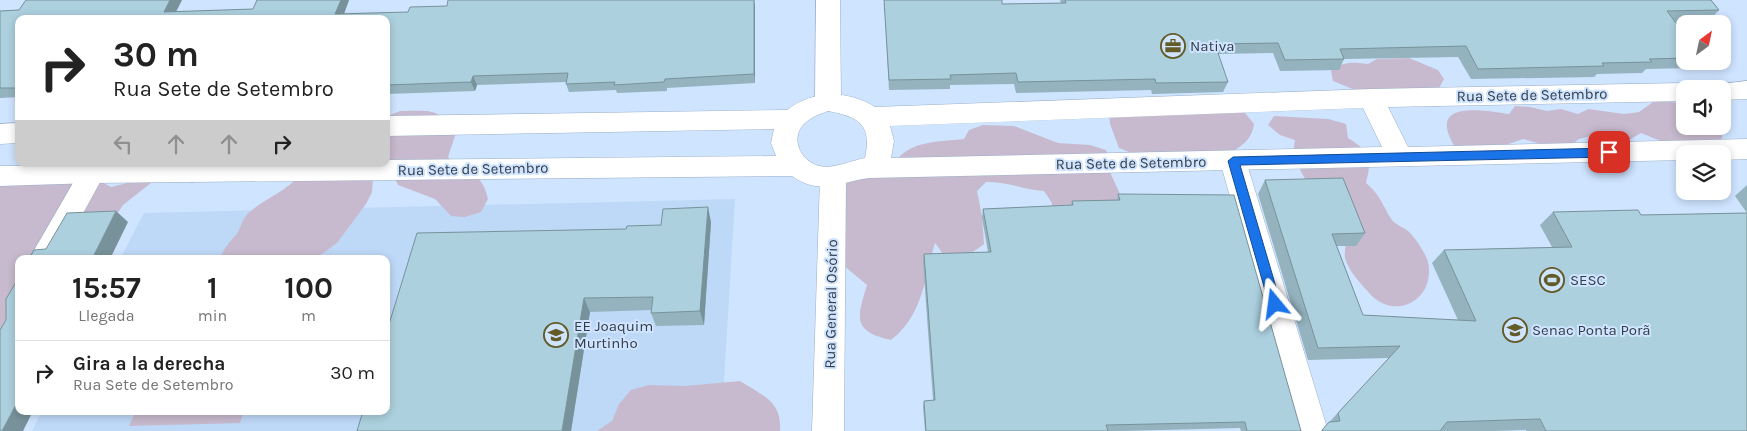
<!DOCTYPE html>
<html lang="es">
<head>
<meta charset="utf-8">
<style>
  :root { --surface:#fff; --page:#f6f6f6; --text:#222; --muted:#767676; --line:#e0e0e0 }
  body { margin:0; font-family:Karla,sans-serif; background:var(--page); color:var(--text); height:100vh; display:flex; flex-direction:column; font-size:19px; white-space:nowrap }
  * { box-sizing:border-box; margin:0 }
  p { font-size:16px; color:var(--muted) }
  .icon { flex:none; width:28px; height:28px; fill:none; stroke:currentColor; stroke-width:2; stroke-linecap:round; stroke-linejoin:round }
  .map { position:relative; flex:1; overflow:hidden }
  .details { position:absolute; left:15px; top:255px; width:375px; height:160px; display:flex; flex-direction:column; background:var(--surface); border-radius:10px; box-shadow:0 2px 8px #0003 }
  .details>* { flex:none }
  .hud { position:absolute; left:15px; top:15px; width:375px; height:152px; border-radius:10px; box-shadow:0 2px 8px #0003; background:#fff; color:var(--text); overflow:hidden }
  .needle { width:32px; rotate:33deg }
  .buttons { position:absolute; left:1676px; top:15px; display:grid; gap:10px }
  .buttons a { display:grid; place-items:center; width:55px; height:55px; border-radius:10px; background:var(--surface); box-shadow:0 2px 8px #0003; font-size:25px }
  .pin { position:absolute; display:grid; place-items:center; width:42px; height:42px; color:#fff; margin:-21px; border-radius:10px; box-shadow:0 2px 8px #0006 }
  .me { position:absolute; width:55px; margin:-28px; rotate:344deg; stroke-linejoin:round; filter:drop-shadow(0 0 4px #0008) }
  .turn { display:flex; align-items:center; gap:18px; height:105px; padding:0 15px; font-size:22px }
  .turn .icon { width:65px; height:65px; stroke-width:2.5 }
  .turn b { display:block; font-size:35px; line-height:42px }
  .lanes { display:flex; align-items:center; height:48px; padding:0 15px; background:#0003; justify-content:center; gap:25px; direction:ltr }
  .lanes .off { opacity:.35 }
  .eta { display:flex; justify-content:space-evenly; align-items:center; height:85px; text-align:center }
  .eta b { font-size:30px; font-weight:700; line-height:35px }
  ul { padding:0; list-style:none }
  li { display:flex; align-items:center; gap:15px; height:65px; padding:0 15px; border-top:1px solid var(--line) }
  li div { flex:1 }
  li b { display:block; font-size:19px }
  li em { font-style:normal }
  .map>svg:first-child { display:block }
  .built { fill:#bed8f7 }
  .green { fill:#c8bace }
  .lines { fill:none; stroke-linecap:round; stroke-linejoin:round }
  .minor-casing { stroke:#9aafc8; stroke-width:1 }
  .major-casing { stroke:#9aafc8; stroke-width:1 }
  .minor { fill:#fff; fill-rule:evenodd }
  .major { fill:#fff; fill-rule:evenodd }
  .wall { fill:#94b3bf }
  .shaded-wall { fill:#78929b }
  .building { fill:#acd0de; stroke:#78929b }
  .route { fill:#1a73e8; stroke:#114b97 }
  .labels { text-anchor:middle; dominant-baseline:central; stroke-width:4; stroke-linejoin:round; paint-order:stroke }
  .poi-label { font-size:15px; fill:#353d48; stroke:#cfe4ff; text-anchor:start }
  .street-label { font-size:15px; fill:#353d48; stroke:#cfe4ff }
</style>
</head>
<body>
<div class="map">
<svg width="1747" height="431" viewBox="0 0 1747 431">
  <rect width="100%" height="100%" fill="#cfe4ff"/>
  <!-- built -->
  <path class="built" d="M 735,199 L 721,431 L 32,431 L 42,411 L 386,411 L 386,259 L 120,259 L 144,213 Z"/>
  <!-- green -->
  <path class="green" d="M 1409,58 L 1438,70 L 1444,79 L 1439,88 L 1428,92 L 1360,92 L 1333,81 L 1331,71 C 1343,61 1353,62 1368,64 L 1377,59 Z
    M 1216,95 L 1242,109 L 1254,124 C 1252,137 1246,143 1235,150 L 1147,159 L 1119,148 L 1110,124 L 1109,113 L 1128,100 L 1142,97 L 1171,98 Z
    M 1656,100 L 1685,104 L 1685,126 L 1722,126 L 1722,138 L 1715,144 L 1673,146 L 1641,133 L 1622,144 L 1607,142 L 1591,136 L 1579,139 L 1570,146 L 1556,148 L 1523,139 L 1486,152 L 1455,147 C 1426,100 1482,110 1509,114 L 1515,106 L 1530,107 L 1547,111 L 1561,109 L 1578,114 L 1588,109 L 1624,114 L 1639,112 Z
    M 400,111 C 432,111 436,107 456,133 L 448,157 C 465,178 481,167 488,199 L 481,212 L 465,217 L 451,216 L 435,199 L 398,185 L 386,160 L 386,117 Z
    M 1274,116 L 1328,119 L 1346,124 L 1348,138 C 1372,153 1372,156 1366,183 C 1382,197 1382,205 1392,220 C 1396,225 1403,227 1408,231 C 1415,237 1426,254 1428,262 C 1436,299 1396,321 1371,295 C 1362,285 1349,272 1345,258 C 1344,254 1346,248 1345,243 C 1342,232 1332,220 1326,211 C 1314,190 1289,164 1295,140 L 1280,135 L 1268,125 Z
    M 983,125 L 1014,126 L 1058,143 L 1090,145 L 1106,150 L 1111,162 L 1111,174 L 1123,201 L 1052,215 L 1052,203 L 1044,191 C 1024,190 1006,181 986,182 L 977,191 L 982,216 L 984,244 C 973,253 956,263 942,253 C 940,250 937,245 935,243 C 924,280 923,315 891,340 C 852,331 857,318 867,285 L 843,265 L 825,191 L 895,162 C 911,140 939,142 964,139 L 969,130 Z
    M 158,164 L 208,164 L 193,183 L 179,179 L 151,183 L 123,205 L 115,217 L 40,259 L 19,259 L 19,296 L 0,330 L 0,179 L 100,181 L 111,187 L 127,183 L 139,172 Z
    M 277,164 L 352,164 L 351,166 L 373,178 L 372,192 L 366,204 L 337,243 L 322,254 L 312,259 L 220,259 C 224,248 228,244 235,236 C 242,229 240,219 252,210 C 266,199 281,193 294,181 Z
    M 740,381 C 763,396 782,401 780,431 L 597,431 L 612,421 L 619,404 L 631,390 L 649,385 L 685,386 Z
    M 136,411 L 244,411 L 240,423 L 129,426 Z"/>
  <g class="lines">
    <defs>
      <path id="minor" d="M 816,0 L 840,0 L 841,102 L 837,109 L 828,111 L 819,109 L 815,102 Z
        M 1233,151 L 1242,154 L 1246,161 L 1328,431 L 1296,431 L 1220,161 L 1224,154 Z
        M 84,164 L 110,164 L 58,259 L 29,259 Z
        M 833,167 L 842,171 L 846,178 L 844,431 L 812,431 L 820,178 L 824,171 Z"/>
      <path id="major" d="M 1747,81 L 1747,99 L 1722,100 L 1722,89 L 1711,89 L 1713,85 Z
        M 1685,83 L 1694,86 L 1696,89 L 1685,89 L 1685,101 L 1388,107 L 1408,147 L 1747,139 L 1747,159 L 1722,160 L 1722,154 L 1685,154 L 1685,160 L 869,178 C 840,182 820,196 792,176 L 92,183 L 0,186 L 0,166 L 386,164 L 386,160 L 776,156 L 771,143 L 774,129 L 386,136 L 386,116 L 787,110 C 813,90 848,90 875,107 L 1371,89 ZM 1363,108 L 1382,147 L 891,158 L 894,141 L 890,126 ZM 828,111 C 860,117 872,125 865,158 C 850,161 834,169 819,166 C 800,161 790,138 804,124 C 811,117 820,114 828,111 Z
        M 19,123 L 19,143 L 0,144 L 0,124 Z"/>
    </defs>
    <!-- minor casing -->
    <use href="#minor" class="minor-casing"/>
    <!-- major casing -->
    <use href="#major" class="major-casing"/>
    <!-- minor -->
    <use href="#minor" class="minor"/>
    <!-- major -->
    <use href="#major" class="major"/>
  </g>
  <!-- wall -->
  <path class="wall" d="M 26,0 L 182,0 L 176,12 L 253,9 L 257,0 L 349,0 L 344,14 L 755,5 L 755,83 L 667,88 L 667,91 L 617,93 L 616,90 L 569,92 L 566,84 L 566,82 L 477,85 L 475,91 L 386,94 L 386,19 L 19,19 L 19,97 L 0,98 L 0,11 L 19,10 Z
    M 884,0 L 1002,0 L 1002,4 L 1061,3 L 1060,0 L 1711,0 L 1719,10 L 1709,21 L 1675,22 L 1685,35 L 1685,61 L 1698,61 L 1692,68 L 1646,69 L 1642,73 L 1597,74 L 1594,77 L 1471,79 L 1458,57 L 1344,59 L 1339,70 L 1280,71 L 1273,53 L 1218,54 L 1228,82 L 1223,92 L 1152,94 L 1151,90 L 1016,93 L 1014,84 L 950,85 L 950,89 L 889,90 Z
    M 1265,180 L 1365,233 L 1356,246 L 1337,246 L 1363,315 L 1458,320 L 1432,263 L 1444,250 L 1552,247 L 1540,225 L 1553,212 L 1641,215 L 1747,213 L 1735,196 L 1747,185 L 1747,431 L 1526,431 L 1526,430 L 1495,431 L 1321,431 L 1389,358 L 1308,360 L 1258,194 Z
    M 1118,194 L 1301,431 L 1241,431 L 1240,428 L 1123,431 L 925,431 L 923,407 L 924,401 L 933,400 L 923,262 L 924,254 L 988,252 L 982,218 L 983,209 L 1071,205 L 1072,201 L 1117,200 Z
    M 711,222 L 704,325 L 656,326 L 651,313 L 651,310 L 590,312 L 571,431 L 357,431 L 626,229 L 661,225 Z"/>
  <!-- shaded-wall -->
  <path class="shaded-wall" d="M 170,0 L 182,0 L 172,19 L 164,12 Z
    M 341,0 L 349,0 L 342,19 L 335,14 Z
    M 754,0 L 755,5 L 755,83 L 754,74 Z
    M 473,76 L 477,85 L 475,91 L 471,82 Z
    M 708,207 L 711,222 L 704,325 L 700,311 Z
    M 116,211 L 128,222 L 110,259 L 92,259 Z
    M 584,298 L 590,312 L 571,431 L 562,431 Z
    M 19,399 L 19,411 L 33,411 L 23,431 L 2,431 Z"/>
  <!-- building -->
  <path class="building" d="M 26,0 L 170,0 L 164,12 L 253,9 L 257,0 L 341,0 L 335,14 L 408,12 L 410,7 L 447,6 L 448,0 L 754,0 L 754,74 L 665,79 L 664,82 L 614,85 L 615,82 L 566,84 L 568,73 L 473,76 L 471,82 L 386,85 L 386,19 L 19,19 L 19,88 L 0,88 L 0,11 L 19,10 Z
    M 884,0 L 1002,0 L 1002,4 L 1066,3 L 1065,0 L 1711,0 L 1719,10 L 1667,11 L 1685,35 L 1685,58 L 1649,59 L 1652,62 L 1602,63 L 1604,66 L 1478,69 L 1466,46 L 1340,49 L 1344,59 L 1285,60 L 1278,43 L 1215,44 L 1228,82 L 1156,83 L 1155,79 L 1018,82 L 1016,73 L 950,75 L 951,79 L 889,80 Z
    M 1343,178 L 1365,233 L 1332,234 L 1363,315 L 1476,321 L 1444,250 L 1572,247 L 1553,212 L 1638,210 L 1641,215 L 1747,213 L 1747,431 L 1546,431 L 1540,419 L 1447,422 L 1440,431 L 1324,431 L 1322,430 L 1329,422 L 1340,421 L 1338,413 L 1400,346 L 1318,348 L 1265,180 Z
    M 1118,194 L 1234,195 L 1301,431 L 1247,431 L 1245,422 L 1106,425 L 1108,431 L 926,431 L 924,401 L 935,400 L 924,254 L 991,252 L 983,209 L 1073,205 L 1072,201 L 1120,200 Z
    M 708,207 L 700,311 L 651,313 L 653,297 L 584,298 L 562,431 L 357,431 L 363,411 L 386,411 L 386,334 L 417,233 L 626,229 L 627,226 L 661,225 L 663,209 Z
    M 116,211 L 92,259 L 29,259 L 34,250 L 46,249 L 67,213 Z
    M 19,277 L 19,399 L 2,431 L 0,431 L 0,330 L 6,320 L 6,299 Z"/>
  <!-- route -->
  <path class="route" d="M 1609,148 L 1614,152 L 1609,157 L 1240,165 L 1281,304 L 1275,309 L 1269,304 L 1228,161 L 1233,157 Z"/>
  <!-- icons -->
  <defs>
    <symbol id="office-ring" viewBox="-11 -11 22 22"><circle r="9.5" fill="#cfe4ff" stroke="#635b28" stroke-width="1.5"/><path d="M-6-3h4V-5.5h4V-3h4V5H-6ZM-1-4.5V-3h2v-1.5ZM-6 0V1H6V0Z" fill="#635b28"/></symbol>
    <symbol id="stadium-ring" viewBox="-11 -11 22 22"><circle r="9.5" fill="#cfe4ff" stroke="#635b28" stroke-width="1.5"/><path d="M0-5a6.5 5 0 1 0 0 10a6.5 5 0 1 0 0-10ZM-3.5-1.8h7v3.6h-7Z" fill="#635b28"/></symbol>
    <symbol id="university-ring" viewBox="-11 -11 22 22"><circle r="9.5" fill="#cfe4ff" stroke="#635b28" stroke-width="1.5"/><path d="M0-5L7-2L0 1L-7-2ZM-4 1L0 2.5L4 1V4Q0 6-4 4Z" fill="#635b28"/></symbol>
    <symbol id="school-ring" viewBox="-11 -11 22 22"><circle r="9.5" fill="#cfe4ff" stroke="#635b28" stroke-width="1.5"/><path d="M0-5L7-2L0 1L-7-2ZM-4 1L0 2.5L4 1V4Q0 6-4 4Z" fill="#635b28"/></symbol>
  </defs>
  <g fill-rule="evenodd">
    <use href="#office-ring" x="1159" y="32" width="28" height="28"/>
    <use href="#stadium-ring" x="1538" y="266" width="28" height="28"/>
    <use href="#university-ring" x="1501" y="316" width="28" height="28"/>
    <use href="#school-ring" x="542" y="321" width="28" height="28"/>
  </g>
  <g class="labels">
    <!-- poi labels -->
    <g class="poi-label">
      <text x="1190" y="46">Nativa</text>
      <text x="1570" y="280">SESC</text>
      <text x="574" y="326">EE Joaquim<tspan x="574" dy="17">Murtinho</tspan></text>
      <text x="1532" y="330">Senac Ponta Porã</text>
    </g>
    <!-- street labels -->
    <g class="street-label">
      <text transform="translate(1532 95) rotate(-1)">Rua Sete de Setembro</text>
      <text transform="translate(1131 163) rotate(-1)">Rua Sete de Setembro</text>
      <text transform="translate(473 169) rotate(-1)">Rua Sete de Setembro</text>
      <text transform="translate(831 304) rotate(-89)">Rua General Osório</text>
    </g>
  </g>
</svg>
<div class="buttons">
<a><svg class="needle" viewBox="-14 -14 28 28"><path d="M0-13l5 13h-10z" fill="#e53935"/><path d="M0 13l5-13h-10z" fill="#767676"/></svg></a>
<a><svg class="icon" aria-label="sound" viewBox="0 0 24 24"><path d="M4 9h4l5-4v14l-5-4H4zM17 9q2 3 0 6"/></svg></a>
<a><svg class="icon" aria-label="layers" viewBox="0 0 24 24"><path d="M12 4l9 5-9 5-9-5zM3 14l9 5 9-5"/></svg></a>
</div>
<div class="pin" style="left:1609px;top:152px;background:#d93025"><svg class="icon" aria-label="arrive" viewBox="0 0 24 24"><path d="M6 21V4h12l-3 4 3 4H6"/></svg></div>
<svg class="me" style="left:1275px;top:304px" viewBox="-20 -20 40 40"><path d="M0-17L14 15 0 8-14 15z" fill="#1a73e8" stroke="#fff" stroke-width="4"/></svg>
<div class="hud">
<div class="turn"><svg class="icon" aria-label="right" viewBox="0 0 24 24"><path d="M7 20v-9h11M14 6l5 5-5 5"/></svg><div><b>30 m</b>Rua Sete de Setembro</div></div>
<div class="lanes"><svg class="icon off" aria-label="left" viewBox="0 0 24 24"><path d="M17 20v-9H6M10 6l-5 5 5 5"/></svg><svg class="icon off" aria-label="ahead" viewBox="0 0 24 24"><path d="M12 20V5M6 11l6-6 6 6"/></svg><svg class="icon off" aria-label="ahead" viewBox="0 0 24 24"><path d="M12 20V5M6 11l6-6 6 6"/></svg><svg class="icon" aria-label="right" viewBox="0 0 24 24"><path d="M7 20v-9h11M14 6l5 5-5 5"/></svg></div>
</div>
<section class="details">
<div class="eta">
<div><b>15:57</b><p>Llegada</p></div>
<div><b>1</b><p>min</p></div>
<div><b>100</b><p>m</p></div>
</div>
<ul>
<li><svg class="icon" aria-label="right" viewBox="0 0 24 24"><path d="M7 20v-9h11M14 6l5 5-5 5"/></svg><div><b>Gira a la derecha</b><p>Rua Sete de Setembro</p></div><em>30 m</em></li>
</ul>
</section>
</div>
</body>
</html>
